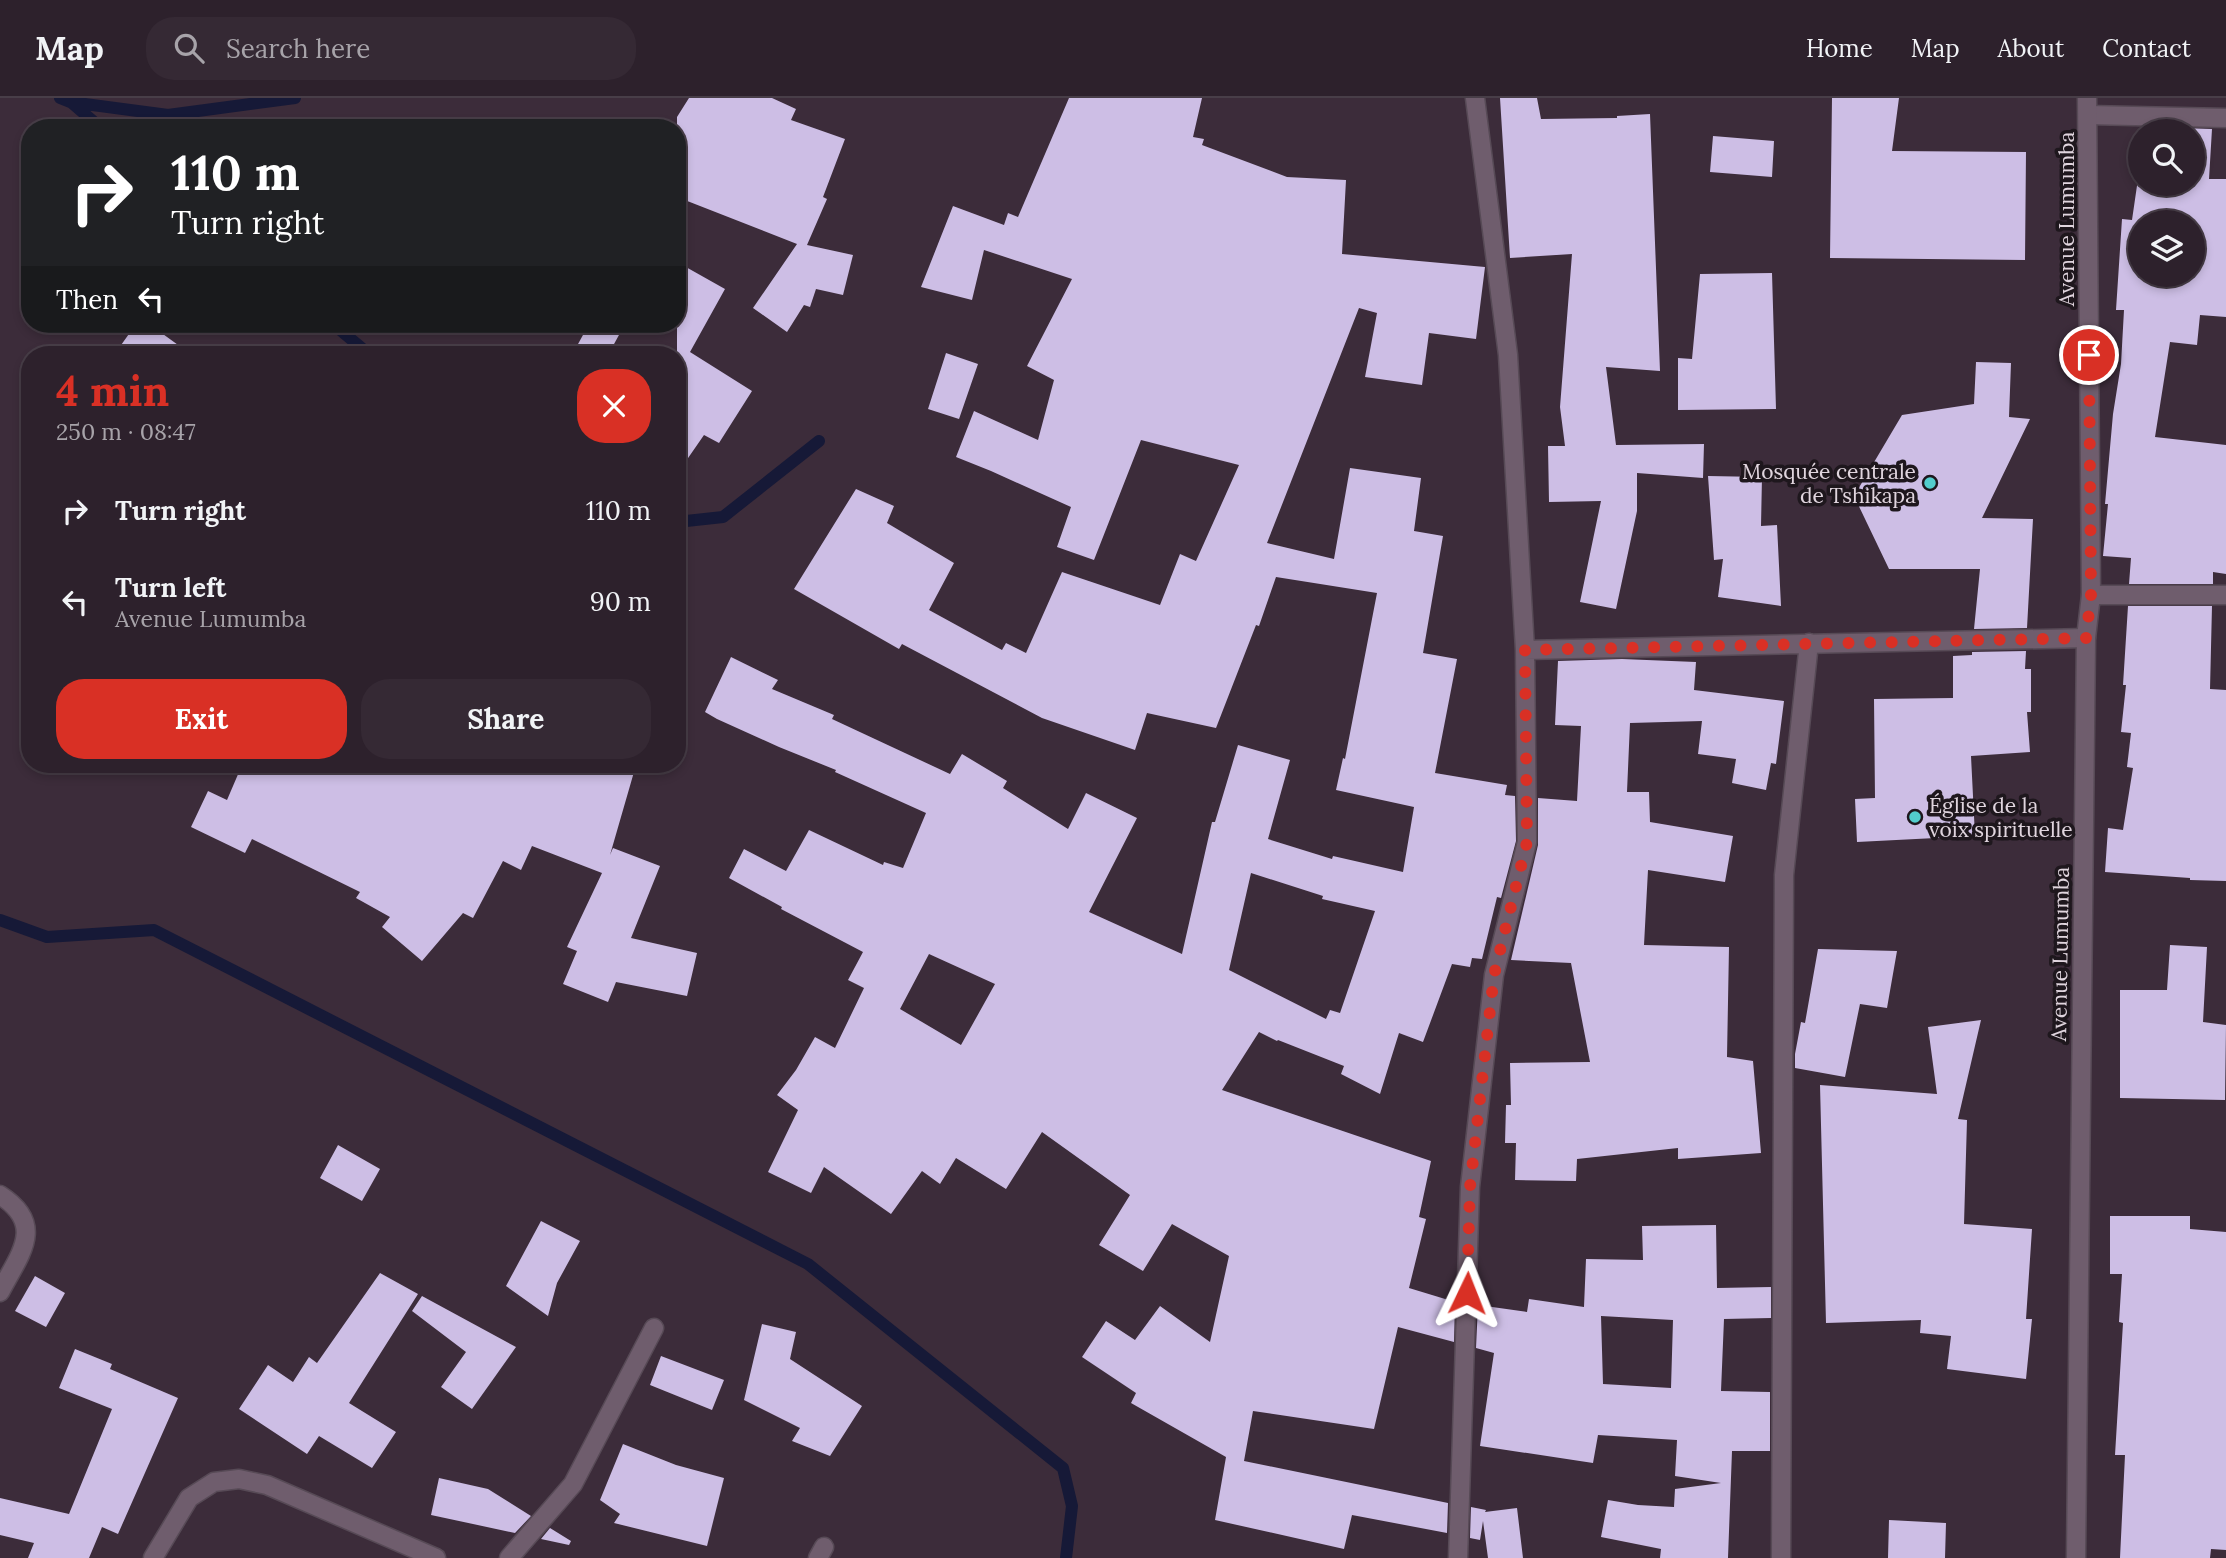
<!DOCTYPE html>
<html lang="en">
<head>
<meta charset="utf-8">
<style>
  :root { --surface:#2d212c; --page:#352934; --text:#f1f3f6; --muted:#a7a3a9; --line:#483e48; --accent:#d93025 }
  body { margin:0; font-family:Lora,serif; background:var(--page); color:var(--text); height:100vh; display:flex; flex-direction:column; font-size:26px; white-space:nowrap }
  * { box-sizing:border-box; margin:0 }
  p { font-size:23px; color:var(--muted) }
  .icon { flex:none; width:38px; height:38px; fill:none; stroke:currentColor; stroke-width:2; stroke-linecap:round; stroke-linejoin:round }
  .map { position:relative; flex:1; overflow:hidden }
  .details { position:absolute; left:21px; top:248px; width:665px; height:427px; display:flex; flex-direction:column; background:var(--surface); border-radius:28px; box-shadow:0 4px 10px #0003,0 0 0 2px var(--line) }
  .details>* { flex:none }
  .guide { position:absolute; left:21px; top:21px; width:665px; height:214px; border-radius:28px; box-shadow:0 4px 10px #0003,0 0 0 2px var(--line); background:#202124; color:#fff; overflow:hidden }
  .controls { position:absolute; left:2128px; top:21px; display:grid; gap:14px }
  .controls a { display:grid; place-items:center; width:77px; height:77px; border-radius:50%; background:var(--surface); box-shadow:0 4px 10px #0003,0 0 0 2px var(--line); font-size:35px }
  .pin { position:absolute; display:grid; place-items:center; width:60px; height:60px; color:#fff; margin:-30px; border:4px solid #fff; border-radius:50%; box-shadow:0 2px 7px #0007 }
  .me { position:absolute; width:77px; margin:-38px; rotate:2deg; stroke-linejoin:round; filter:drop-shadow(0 0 5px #0008) }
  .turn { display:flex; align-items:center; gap:24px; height:147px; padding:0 35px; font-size:32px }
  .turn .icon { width:91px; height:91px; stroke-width:2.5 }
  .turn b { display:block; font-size:49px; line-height:60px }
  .then { display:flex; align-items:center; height:66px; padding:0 35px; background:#0003; gap:14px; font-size:26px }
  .round { display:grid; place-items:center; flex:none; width:74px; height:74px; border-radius:28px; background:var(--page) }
  .head { display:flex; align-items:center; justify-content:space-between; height:119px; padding:0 35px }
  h1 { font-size:42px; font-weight:700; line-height:52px; color:var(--accent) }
  .action { display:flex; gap:14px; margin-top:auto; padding:14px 35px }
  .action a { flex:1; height:80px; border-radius:28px; background:var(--accent); color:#fff; font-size:28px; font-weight:700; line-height:80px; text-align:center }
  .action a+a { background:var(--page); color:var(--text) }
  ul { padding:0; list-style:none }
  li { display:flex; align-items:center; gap:21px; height:91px; padding:0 35px }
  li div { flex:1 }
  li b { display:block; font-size:26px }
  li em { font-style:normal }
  header { display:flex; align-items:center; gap:42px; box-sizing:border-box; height:98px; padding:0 35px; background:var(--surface); border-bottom:2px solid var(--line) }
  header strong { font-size:33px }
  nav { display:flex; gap:38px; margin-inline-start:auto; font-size:24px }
  .search { width:490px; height:63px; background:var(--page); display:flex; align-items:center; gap:18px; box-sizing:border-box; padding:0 24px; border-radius:28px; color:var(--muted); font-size:26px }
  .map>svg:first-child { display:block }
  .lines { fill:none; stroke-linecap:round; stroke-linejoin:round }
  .stream { stroke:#161937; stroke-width:12 }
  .building { fill:#cdbee5; fill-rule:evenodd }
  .street-casing { stroke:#574a56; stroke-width:21 }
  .secondary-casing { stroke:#574a56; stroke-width:21 }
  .street { stroke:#6f5d6d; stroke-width:18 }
  .secondary { stroke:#6f5d6d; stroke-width:18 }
  .route { stroke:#d93025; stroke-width:12; stroke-dasharray:0 21.6 }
  .poi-dot { fill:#52cdcc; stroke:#1e171d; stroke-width:2.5 }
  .labels { text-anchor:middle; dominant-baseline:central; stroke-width:7; stroke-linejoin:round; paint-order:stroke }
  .street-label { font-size:21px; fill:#e0d5de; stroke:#1e171d }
  .poi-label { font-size:21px; fill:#e0d5de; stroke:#1e171d; text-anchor:end }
</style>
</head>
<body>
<header>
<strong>Map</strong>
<div class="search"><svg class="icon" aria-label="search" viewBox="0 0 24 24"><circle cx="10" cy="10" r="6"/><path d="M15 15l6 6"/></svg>Search here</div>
<nav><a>Home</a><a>Map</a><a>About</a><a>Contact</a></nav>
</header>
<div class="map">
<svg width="2226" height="1460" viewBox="0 0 2226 1460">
  <rect width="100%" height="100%" fill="#3c2c3a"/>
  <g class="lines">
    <!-- stream -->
    <path class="stream" d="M 60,0 L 70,4 L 168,17 L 295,0
      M 72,5 L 101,30
      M 333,226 L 370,257
      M 677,424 L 723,419 L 819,343
      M 0,822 L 47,839 L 154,832 L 808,1166 L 1063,1370 L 1072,1408 L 1066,1460"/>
  </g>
  <!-- building -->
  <path class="building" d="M 689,0 L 772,0 L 796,11 L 791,22 L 845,41 L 823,99 L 827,101 L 807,147 L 853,157 L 843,197 L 816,191 L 810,209 L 804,207 L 787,234 L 753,210 L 797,146 L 677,99 L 677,19 Z
    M 1069,0 L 1202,0 L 1193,39 L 1204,41 L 1202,47 L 1287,79 L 1346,82 L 1342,156 L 1485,169 L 1476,241 L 1429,235 L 1422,287 L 1365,279 L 1377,215 L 1359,210 L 1267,445 L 1334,461 L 1350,370 L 1421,380 L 1414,433 L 1443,438 L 1423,555 L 1457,561 L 1435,675 L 1507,687 L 1505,697 L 1515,698 L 1516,743 L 1501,800 L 1497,799 L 1482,861 L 1472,860 L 1470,869 L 1452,866 L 1423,944 L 1399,935 L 1380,996 L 1341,976 L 1344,968 L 1278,942 L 1277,943 L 1259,934 L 1222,992 L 1431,1063 L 1419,1119 L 1426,1121 L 1409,1190 L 1455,1204 L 1454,1244 L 1398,1229 L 1374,1331 L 1253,1313 L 1244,1363 L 1448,1405 L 1447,1435 L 1352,1417 L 1344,1451 L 1215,1422 L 1226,1359 L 1131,1305 L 1136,1295 L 1082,1259 L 1106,1223 L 1135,1242 L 1160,1208 L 1210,1244 L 1229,1158 L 1172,1126 L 1143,1173 L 1099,1147 L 1130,1097 L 1042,1034 L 1006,1091 L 956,1060 L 940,1086 L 922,1073 L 891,1116 L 824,1069 L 811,1095 L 768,1074 L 798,1012 L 777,997 L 796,972 L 815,939 L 835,950 L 864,890 L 848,882 L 863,854 L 781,811 L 782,809 L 729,780 L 744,751 L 786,773 L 809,732 L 883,767 L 884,764 L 903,770 L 926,715 L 835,674 L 836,672 L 779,649 L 717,621 L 705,614 L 731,559 L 778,582 L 772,591 L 834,617 L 832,621 L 950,676 L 962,656 L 1007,683 L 1003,690 L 1068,731 L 1086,695 L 1137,720 L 1089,814 L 1182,856 L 1212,724 L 1215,724 L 1238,647 L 1290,662 L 1268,741 L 1332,761 L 1333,758 L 1403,774 L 1414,709 L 1336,692 L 1343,660 L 1345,661 L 1377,495 L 1276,479 L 1259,528 L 1256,527 L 1216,630 L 1147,615 L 1135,652 L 1042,620 L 902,546 L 899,551 L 794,491 L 856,391 L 894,408 L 887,425 L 954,465 L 929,512 L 1002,552 L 1006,545 L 1026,555 L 1062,474 L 1160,507 L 1180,456 L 1196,463 L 1239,367 L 1141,342 L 1094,462 L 1057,449 L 1071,409 L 991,373 L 956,359 L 974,313 L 1038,342 L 1054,282 L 1027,268 L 1072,181 L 984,152 L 972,202 L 921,189 L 953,108 L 1004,127 L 1008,115 L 1018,119 ZM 1251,775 L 1323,798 L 1322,801 L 1375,813 L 1340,915 L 1330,912 L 1326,921 L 1229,872 ZM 929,856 L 995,886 L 961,947 L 900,911 Z
    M 1500,0 L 1537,0 L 1541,21 L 1617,20 L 1617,18 L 1650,16 L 1660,273 L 1606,269 L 1616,347 L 1704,346 L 1703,380 L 1637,375 L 1637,413 L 1616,511 L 1580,504 L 1601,403 L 1549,404 L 1548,348 L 1565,348 L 1560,309 L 1572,156 L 1510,160 Z
    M 1832,0 L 1899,0 L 1892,53 L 2026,54 L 2025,162 L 1830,160 Z
    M 2181,30 L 2212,31 L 2209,81 L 2226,81 L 2226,219 L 2200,217 L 2197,247 L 2170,244 L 2155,339 L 2226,347 L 2226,476 L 2213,474 L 2213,486 L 2129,486 L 2131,460 L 2103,458 L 2108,406 L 2105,406 L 2113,316 L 2121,266 L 2124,212 L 2116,212 L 2122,121 L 2132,122 L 2140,67 L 2140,86 L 2193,86 L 2193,33 L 2181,33 ZM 2140,124 L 2193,124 L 2193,177 L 2140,177 Z
    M 1713,38 L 1774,43 L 1772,79 L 1710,74 Z
    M 677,164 L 725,191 L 690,254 L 752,293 L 719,345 L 704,337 L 677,376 Z
    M 1772,175 L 1776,311 L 1678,312 L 1678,260 L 1692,261 L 1700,176 Z
    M 136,226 L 149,226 L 192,257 L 114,257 Z
    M 589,226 L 625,226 L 608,257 L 572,257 Z
    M 946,255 L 978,266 L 959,321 L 928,311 Z
    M 1976,264 L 2011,265 L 2009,319 L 2030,321 L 1982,420 L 2033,421 L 2027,530 L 1974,531 L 1980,471 L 1889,471 L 1854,398 L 1902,317 L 1974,306 Z
    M 1708,378 L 1762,379 L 1761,428 L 1777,427 L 1781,508 L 1718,499 L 1723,461 L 1714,462 Z
    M 2128,508 L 2212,508 L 2210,591 L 2226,592 L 2226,783 L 2190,782 L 2190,780 L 2105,774 L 2108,730 L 2123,732 L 2133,670 L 2127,669 L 2131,635 L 2121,634 L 2126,587 L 2123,587 Z
    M 2026,553 L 2025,571 L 2031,571 L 2031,614 L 2027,614 L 2030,654 L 1971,658 L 1975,738 L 1857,744 L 1855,701 L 1875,700 L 1874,601 L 1953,600 L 1953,558 L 1972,557 L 1972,554 Z
    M 1622,561 L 1696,564 L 1694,592 L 1784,603 L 1776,666 L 1771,665 L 1766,692 L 1732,685 L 1736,661 L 1698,656 L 1702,623 L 1630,625 L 1627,694 L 1649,694 L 1650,724 L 1733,738 L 1725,784 L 1648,772 L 1644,847 L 1729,849 L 1727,959 L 1753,963 L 1761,1055 L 1678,1061 L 1678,1050 L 1577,1061 L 1576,1083 L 1515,1082 L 1516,1045 L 1505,1045 L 1506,1007 L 1511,1007 L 1510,965 L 1590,964 L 1571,865 L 1511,862 L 1538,747 L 1538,700 L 1577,703 L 1581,628 L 1555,627 L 1558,563 Z
    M 242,667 L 636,667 L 610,757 L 613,750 L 660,768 L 631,840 L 697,855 L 687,898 L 616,884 L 608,904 L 563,886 L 577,853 L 567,849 L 602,775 L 532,748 L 521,772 L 503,763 L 473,820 L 463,815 L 422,863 L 382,829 L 390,819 L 356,800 L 360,794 L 252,741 L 245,755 L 191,729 L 208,693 L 227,702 Z
    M 2170,847 L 2207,849 L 2203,924 L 2226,927 L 2225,1002 L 2120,1000 L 2120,892 L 2167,892 Z
    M 1818,851 L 1897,853 L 1887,910 L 1860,906 L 1845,979 L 1795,970 L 1795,956 L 1801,924 L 1805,925 Z
    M 1981,922 L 1958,1021 L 1967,1022 L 1964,1126 L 2032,1131 L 2026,1221 L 2032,1221 L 2026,1281 L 1947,1271 L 1951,1238 L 1920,1235 L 1921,1222 L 1826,1225 L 1820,987 L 1937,996 L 1928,929 Z
    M 338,1047 L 380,1071 L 362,1103 L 320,1080 Z
    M 2110,1118 L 2190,1118 L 2190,1131 L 2226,1134 L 2226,1452 L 2211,1451 L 2210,1460 L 2120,1460 L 2125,1357 L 2115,1357 L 2123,1225 L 2119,1224 L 2122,1176 L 2110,1176 Z
    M 541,1123 L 580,1143 L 557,1185 L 548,1218 L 506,1188 Z
    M 1716,1127 L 1717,1190 L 1771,1189 L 1771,1220 L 1724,1221 L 1721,1293 L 1770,1294 L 1770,1353 L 1732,1353 L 1728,1460 L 1660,1460 L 1661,1451 L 1601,1439 L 1608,1402 L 1638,1407 L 1674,1409 L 1675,1391 L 1721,1385 L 1675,1378 L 1677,1342 L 1598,1337 L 1593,1365 L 1480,1348 L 1494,1255 L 1476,1250 L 1478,1207 L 1527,1214 L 1529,1201 L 1584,1209 L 1586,1161 L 1643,1162 L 1642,1128 ZM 1601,1218 L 1673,1222 L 1671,1290 L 1603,1286 Z
    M 380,1175 L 418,1196 L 349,1305 L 396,1334 L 372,1370 L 319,1338 L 307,1356 L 239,1311 L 268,1267 L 293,1284 L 309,1259 L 317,1265 Z
    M 35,1178 L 65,1195 L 46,1229 L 15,1213 Z
    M 422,1198 L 516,1249 L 472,1311 L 441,1289 L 466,1254 L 412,1213 Z
    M 762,1226 L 796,1234 L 790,1261 L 862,1308 L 830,1358 L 792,1343 L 800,1330 L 744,1302 Z
    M 75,1251 L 112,1266 L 110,1271 L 178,1300 L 118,1436 L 102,1429 L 89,1460 L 28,1460 L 34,1445 L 0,1437 L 0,1400 L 69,1416 L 112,1311 L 59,1290 Z
    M 661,1258 L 724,1282 L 712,1312 L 650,1287 Z
    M 623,1346 L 676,1367 L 724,1380 L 707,1448 L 614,1425 L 620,1416 L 600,1402 Z
    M 439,1380 L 488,1391 L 531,1418 L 515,1435 L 431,1417 Z
    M 1471,1409 L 1486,1412 L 1485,1414 L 1517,1410 L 1523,1460 L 1488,1460 L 1483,1423 L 1480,1442 L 1470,1440 Z
    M 1889,1422 L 1946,1425 L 1945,1460 L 1888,1460 Z
    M 550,1430 L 571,1443 L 569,1447 L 541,1441 Z"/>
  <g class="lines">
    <defs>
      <path id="street" d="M 2088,17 L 2226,20
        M 2091,497 L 2226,497
        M 1525,552 L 2086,540
        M 0,1097 C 47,1127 19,1157 0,1194
        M 153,1460 L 189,1400 L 214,1384 L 239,1381 L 267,1387 L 436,1460
        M 509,1460 L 573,1386 L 654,1230
        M 818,1460 L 824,1449
        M 1458,1460 L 1470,1089 L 1494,877 L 1527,744 L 1525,552 L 1508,257 L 1475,0
        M 1781,1460 L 1784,777 L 1809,545"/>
      <path id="secondary" d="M 2076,1460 L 2086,540 L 2091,497 L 2087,0"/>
    </defs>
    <!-- street casing -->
    <use href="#street" class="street-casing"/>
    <!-- secondary casing -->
    <use href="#secondary" class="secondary-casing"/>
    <!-- street -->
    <use href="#street" class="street"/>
    <!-- secondary -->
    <use href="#secondary" class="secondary"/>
  </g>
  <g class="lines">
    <!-- route -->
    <path class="route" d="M 1467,1195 L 1470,1089 L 1494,877 L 1527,744 L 1525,552 L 2086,540 L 2091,497 L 2089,257"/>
  </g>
  <!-- markers -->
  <g class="poi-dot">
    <circle cx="1930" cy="385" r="7"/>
    <circle cx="1915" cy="719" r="7"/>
  </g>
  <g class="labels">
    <!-- street labels -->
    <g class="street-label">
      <text transform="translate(2066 121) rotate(-90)">Avenue Lumumba</text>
      <text transform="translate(2060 856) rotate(-89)">Avenue Lumumba</text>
    </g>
    <!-- poi labels -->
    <g class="poi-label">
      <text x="1916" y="373">Mosquée centrale<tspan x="1916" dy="24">de Tshikapa</tspan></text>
      <text x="1929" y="707" text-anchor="start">Église de la<tspan x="1929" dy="24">voix spirituelle</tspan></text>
    </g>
  </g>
</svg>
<div class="controls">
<a><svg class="icon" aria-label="search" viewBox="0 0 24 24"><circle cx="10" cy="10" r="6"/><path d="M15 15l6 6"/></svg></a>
<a><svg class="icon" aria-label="layers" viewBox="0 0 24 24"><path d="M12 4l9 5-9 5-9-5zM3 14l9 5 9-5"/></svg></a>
</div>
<div class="pin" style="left:2089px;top:257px;background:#d93025"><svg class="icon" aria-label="arrive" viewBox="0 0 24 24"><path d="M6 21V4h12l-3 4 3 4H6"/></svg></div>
<svg class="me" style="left:1467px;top:1195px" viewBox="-20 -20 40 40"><path d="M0-17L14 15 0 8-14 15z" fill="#d93025" stroke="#fff" stroke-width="4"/></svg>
<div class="guide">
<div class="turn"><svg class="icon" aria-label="right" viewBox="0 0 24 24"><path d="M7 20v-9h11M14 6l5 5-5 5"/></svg><div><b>110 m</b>Turn right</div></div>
<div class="then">Then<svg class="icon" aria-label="left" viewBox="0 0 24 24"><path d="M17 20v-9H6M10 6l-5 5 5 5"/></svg></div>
</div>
<section class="details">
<div class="head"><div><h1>4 min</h1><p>250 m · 08:47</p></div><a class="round" style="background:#d93025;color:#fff"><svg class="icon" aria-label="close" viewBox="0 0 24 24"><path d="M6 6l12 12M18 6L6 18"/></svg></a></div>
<ul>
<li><svg class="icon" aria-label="right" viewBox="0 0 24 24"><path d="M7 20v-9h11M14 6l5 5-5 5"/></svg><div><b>Turn right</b></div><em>110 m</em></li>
<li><svg class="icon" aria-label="left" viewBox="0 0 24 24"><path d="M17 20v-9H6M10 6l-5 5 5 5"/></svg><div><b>Turn left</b><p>Avenue Lumumba</p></div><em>90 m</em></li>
</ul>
<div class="action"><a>Exit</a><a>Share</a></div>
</section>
</div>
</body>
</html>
